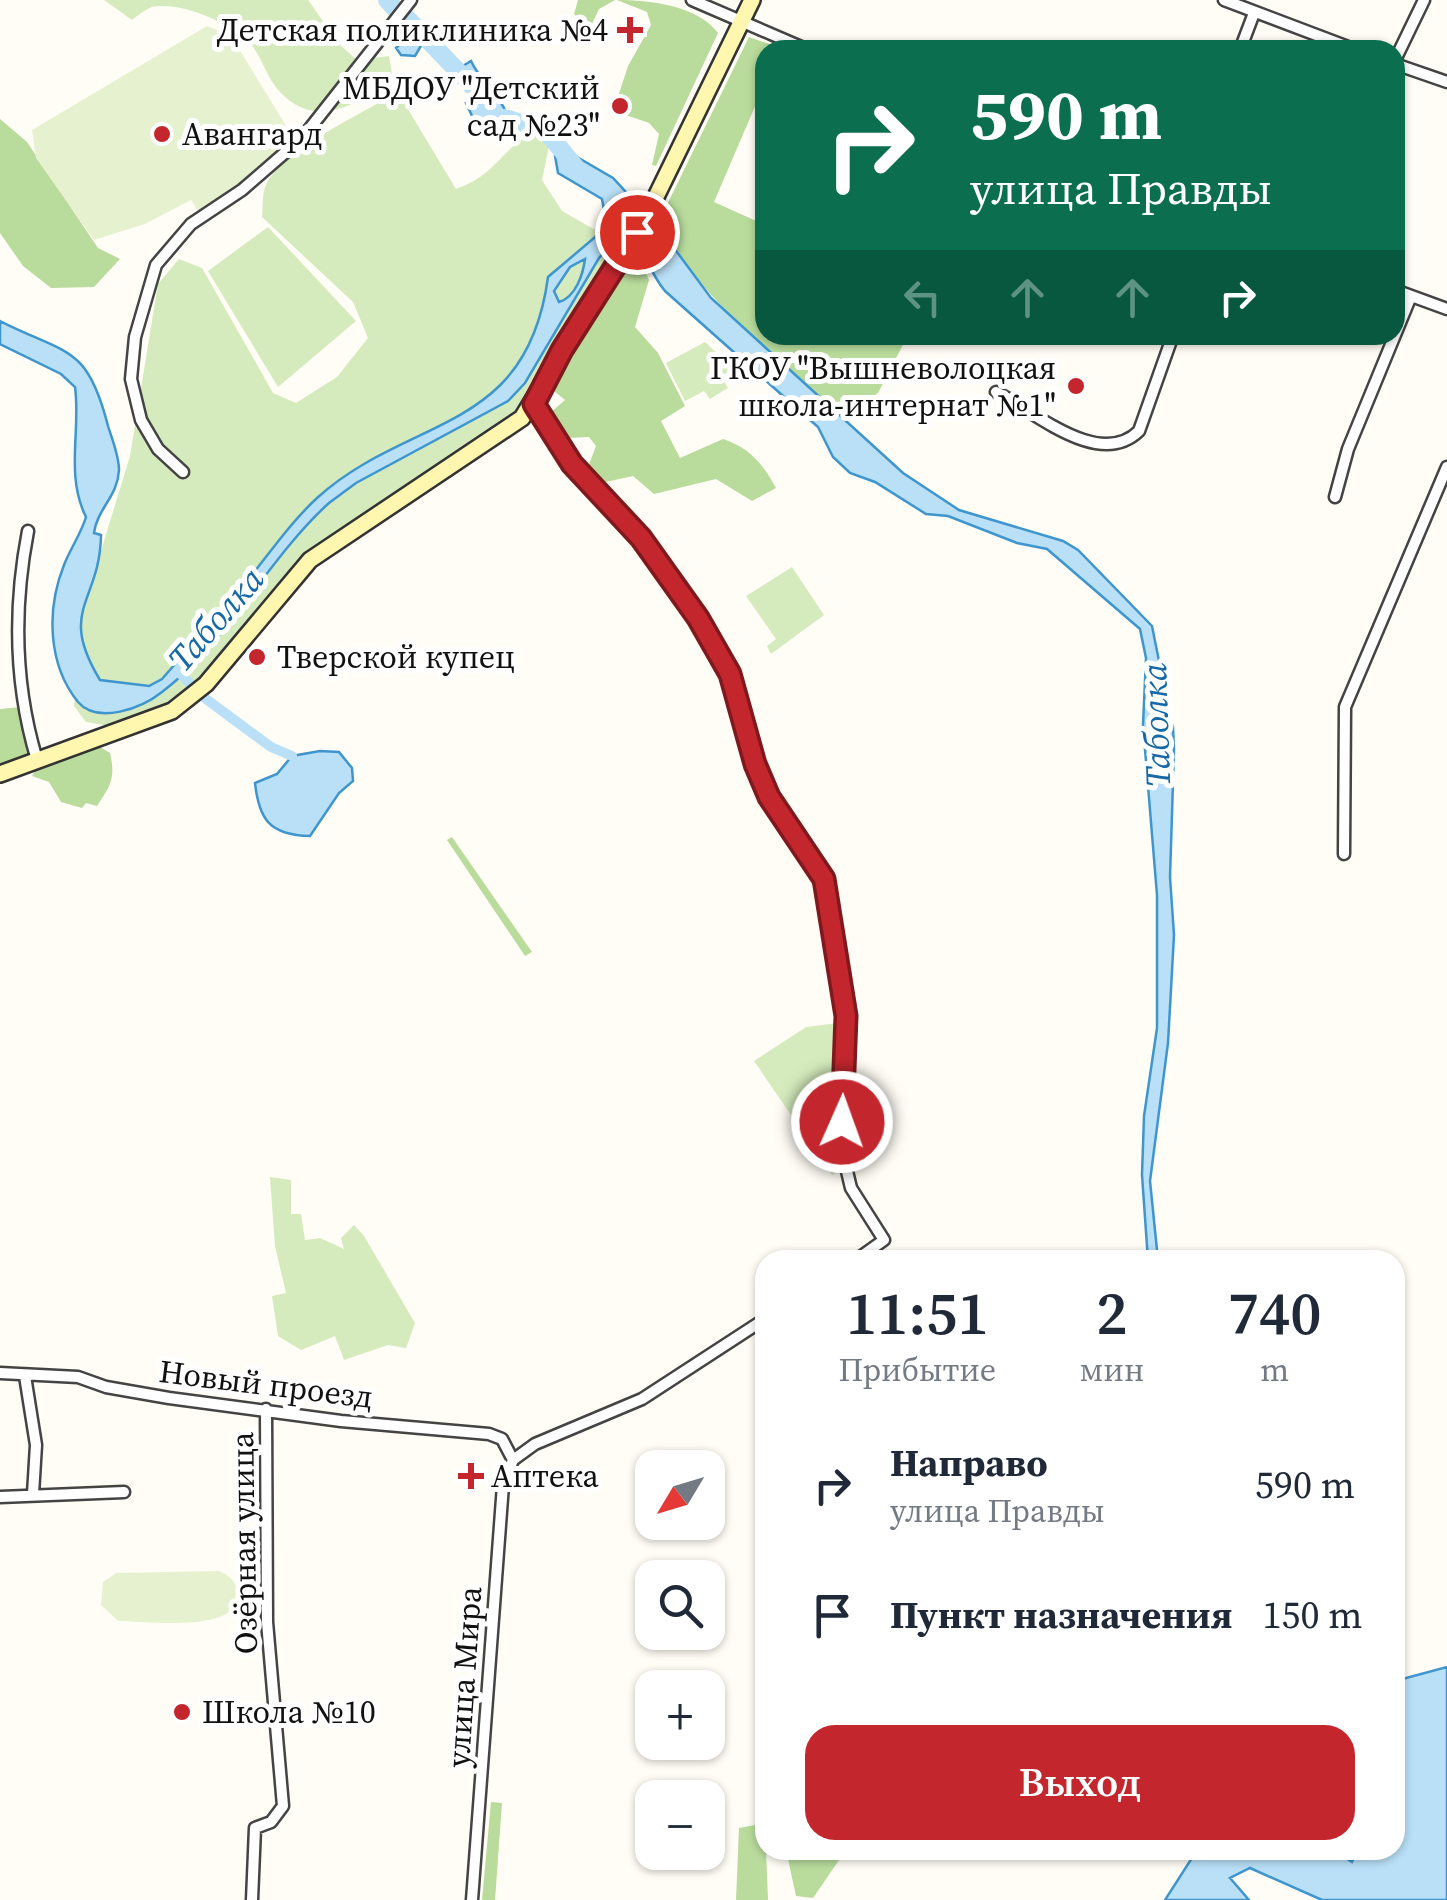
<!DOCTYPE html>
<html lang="ru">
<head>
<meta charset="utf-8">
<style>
  :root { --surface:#fff; --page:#f6f6f7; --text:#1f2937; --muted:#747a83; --accent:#c4262e }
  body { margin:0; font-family:"Source Serif 4",serif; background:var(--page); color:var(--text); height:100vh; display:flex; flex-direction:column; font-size:38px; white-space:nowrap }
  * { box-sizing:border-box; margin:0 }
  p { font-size:32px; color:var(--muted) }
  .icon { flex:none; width:55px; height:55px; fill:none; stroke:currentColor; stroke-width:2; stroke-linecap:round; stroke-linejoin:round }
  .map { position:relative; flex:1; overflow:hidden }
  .sheet { position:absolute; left:755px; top:1250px; width:650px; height:610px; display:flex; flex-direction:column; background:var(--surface); border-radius:30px; box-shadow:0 2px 8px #0004 }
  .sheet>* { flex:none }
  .top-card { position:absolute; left:755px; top:40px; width:650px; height:305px; border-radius:30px; box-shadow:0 2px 8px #0004; background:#0b6e4f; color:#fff; overflow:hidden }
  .needle { width:65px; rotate:232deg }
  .tools { position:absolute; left:635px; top:1450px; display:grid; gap:20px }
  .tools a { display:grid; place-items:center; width:90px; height:90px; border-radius:20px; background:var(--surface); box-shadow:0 2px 8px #0004; font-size:50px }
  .pin { position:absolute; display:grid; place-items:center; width:85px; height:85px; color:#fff; margin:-42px; border:5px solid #fff; border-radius:50%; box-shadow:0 2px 10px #0007 }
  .me { position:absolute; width:110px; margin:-55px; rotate:2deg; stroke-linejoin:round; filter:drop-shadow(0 0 8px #0008) }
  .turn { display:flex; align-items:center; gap:35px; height:210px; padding:0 50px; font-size:45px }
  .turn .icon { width:130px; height:130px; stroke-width:2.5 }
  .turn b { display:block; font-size:70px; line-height:85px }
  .lanes { display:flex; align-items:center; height:95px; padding:0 50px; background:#0003; justify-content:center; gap:50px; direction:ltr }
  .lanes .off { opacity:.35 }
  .eta { display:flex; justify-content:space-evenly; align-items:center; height:170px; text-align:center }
  .eta b { font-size:60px; font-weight:600; line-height:70px }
  .cta { display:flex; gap:20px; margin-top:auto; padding:20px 50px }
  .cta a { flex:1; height:115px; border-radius:30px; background:var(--accent); color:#fff; font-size:40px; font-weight:600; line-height:115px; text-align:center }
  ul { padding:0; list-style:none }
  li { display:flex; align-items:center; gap:30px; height:130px; padding:0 50px }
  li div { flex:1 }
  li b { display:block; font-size:38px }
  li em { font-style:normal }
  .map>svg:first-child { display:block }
  .green { fill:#d5ebbd }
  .forest { fill:#b9dc9c }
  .pitch { fill:#e6f2cf }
  .water { fill:#b9e0f7; stroke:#3f96cf; stroke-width:2.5; fill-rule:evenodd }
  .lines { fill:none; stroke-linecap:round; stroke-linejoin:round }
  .canal { stroke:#b9e0f7; stroke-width:10 }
  .river { stroke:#b9e0f7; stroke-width:18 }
  .street-casing { stroke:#444; stroke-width:15 }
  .secondary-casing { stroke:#333; stroke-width:20 }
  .street { stroke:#fff; stroke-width:10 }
  .secondary { stroke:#fff6b0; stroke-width:15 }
  .route-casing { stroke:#7f191e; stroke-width:25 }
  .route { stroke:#c4262e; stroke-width:18 }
  .poi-dot { fill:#c4262e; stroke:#fff; stroke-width:4 }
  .labels { text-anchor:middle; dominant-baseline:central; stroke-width:10; stroke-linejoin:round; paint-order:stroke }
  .poi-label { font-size:32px; fill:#111; stroke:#fff; text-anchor:start }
  .street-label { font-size:32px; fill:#111; stroke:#fff }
  .water-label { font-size:35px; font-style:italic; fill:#1768a6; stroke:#fff }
</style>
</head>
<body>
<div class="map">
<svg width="1447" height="1900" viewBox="0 0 1447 1900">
  <rect width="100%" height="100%" fill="#fffdf5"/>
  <!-- green -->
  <path class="green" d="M 104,0 L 308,0 L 340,45 L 357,60 L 389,56 L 393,80 C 359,102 318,131 281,93 C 266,79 262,54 247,40 C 227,22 180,1 152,7 C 146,9 137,16 132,20 Z
    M 400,96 L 456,189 C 497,175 500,149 536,131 L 549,146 L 542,180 L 562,211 L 620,244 L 510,419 L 299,557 L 217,661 L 183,696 L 116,727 L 86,722 L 74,706 L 82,613 L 130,456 L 158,284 L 179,259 L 202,268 L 273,393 L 296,403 L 337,377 L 368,338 L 353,302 L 262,217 C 263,207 262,193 266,185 C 282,151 357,116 389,97 Z
    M 268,227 L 356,321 L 278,387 L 208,271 Z
    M 705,342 L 734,369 L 721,376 L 728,388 L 710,399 L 704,391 L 685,401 L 666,363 Z
    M 792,567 L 824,615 L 771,654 L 767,646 L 776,639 L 746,596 Z
    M 838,1023 C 832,1069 826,1126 839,1171 L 832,1175 L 754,1061 L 806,1027 Z
    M 270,1177 L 291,1180 L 291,1214 L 301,1214 L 305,1240 L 320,1238 L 344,1249 L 341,1238 L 354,1225 L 364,1236 L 415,1323 L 406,1348 L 388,1345 L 344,1360 L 335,1336 L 301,1350 L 278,1336 L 272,1296 L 286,1293 L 275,1246 Z"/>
  <!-- forest -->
  <path class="forest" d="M 578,0 L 615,0 L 599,9 L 592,24 L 585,25 L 574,14 Z
    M 617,0 C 649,0 697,5 718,33 L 656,166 L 652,165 L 659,134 L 649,123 L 623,114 L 617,100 L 628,66 L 651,25 L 647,12 Z
    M 749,37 L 787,50 L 765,50 L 765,83 L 714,202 L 765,225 L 765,335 L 908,335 L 878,393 L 841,416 C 776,356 698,300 660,219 Z
    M 0,119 L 27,142 L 98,248 L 120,259 L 94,287 L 51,288 L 23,266 L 0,233 Z
    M 637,252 L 649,280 L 635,327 L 658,353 L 685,406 L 661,421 L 680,458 L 723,439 C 750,448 763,464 776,488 L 752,501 L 716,479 L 654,494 L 633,476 L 601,483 L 588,467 L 596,446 L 589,437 L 568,438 L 550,413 L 565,400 L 549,387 L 630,254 Z
    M 20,707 L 33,756 L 0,768 L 0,709 Z
    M 97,745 L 110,753 C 116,779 110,786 97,806 L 86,803 L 82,808 L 61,802 L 49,782 L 32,776 L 38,765 Z
    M 452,837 L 532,952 L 525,956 L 447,840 Z
    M 491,1802 L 502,1803 L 495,1900 L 482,1900 Z
    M 765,1823 L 768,1900 L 736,1900 L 739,1828 Z
    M 786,1850 L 846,1850 L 813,1898 L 796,1896 Z"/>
  <!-- pitch -->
  <path class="pitch" d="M 207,26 L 231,36 L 293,137 L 258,176 L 200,214 L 191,200 L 145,224 L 94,240 L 36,158 L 32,130 Z
    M 219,1571 C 229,1575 237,1582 238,1594 C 241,1634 145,1621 118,1621 L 101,1605 L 103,1582 L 116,1573 Z"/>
  <!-- water -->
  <path class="water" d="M 422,28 L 428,34 L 415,56 L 401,55 L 396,48 L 414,30 Z
    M 471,61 C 481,83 501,94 507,116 L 526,121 L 527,127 L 503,135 L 496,129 L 481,135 L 466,103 L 477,97 L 456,70 Z
    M 565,150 L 613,178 L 660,229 L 711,298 L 903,473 L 959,510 L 1063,541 L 1078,550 L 1152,626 L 1162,676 L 1156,694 L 1173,726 L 1174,750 L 1170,877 L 1174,935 L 1168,1043 L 1150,1181 L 1158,1260 L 1148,1260 L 1142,1175 L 1144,1116 L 1157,1028 L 1157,895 L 1143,725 L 1146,658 L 1140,629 L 1047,549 L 1017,543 L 948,516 L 926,514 L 875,482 L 850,473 L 833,457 L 818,427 L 665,291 C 648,271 644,247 628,227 L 599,258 L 525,383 L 508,401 L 356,483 L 329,503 C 269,557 225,645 162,692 C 142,708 98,725 78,702 C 48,665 46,610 64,565 C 70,549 81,534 86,517 C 65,475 81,430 75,387 L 61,374 L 0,344 L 0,321 C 67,355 87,344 108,426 C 112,439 119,456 119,470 C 118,496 97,509 94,533 L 101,535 C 100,603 57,609 100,680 L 149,686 L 162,679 C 189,648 217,617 243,586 C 267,557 289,524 317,498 C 410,414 527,435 548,277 L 607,227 L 602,199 L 558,173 L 555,156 ZM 585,259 C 583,274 576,297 559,302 L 554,291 L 570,267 Z
    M 320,751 L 339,752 L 352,768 L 353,781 L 339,793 L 310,836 C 269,835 259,819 255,783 L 277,774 L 292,756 Z
    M 1447,1667 L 1447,1900 L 1322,1900 L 1250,1868 L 1230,1878 L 1249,1900 L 1165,1900 L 1192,1858 L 1179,1850 L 1332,1850 L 1352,1862 L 1357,1850 L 1395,1850 L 1395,1681 Z"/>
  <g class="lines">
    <!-- canal -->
    <path class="canal" d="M 181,674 L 192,686
      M 202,696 L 271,747 L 292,756"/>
    <!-- river -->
    <path class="river" d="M 387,0 L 397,11
      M 405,16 L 472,86
      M 505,118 L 545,130 L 578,170"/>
    <defs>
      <path id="street" d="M 692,0 L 808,50
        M 1224,0 L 1356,50
        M 1240,50 L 1254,13
        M 1395,60 L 1424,0
        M 1395,64 L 1447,82
        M 1395,290 L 1447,309
        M 996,392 C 1034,411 1099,470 1139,431 L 1173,335
        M 534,404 L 572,464 L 641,538 L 698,618 L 730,673 L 755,764 L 769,797 L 824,879 L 846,1015 L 841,1146 L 851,1188 L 884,1240 L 856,1260
        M 183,472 L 158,449 L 141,420 L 131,379 L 135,337 L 156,265 L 191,224 L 242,190 L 303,137 L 411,0
        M 1335,497 L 1348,449 L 1411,296
        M 28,531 C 13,609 14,684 37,760
        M 1344,854 L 1345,707 L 1447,467
        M 0,1373 L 78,1377 L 106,1387 L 169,1398 L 341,1421 L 489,1434 L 502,1439 L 513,1460
        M 25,1376 L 36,1445 L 33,1494
        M 513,1460 L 535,1444 L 642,1399 L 765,1319
        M 0,1497 L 124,1492
        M 252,1900 L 255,1828 L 271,1822 L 283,1806 L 267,1622 L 266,1409
        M 472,1900 L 503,1485 L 513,1460"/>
      <path id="secondary" d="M 0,774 L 172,711 L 206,684 L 310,560 L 522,418 L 650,209 L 752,0"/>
    </defs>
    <!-- street casing -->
    <use href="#street" class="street-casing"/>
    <!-- secondary casing -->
    <use href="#secondary" class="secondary-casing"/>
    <!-- street -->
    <use href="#street" class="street"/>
    <!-- secondary -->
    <use href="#secondary" class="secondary"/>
  </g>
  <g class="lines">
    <defs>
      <path id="route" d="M 637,232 L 562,350 L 534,404 L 572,464 L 641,538 L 698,618 L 730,674 L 755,764 L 769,797 L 824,879 L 846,1016 L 842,1122"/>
    </defs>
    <!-- route casing -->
    <use href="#route" class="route-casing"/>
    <!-- route -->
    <use href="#route" class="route"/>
  </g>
  <!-- markers -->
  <g class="poi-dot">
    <path d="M625 15h10v10h10v10h-10v10h-10v-10h-10v-10h10z"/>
    <circle cx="620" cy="106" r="10"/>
    <circle cx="162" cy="134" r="10"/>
    <circle cx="1076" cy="386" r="10"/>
    <circle cx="257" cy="657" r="10"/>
    <path d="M466 1461h10v10h10v10h-10v10h-10v-10h-10v-10h10z"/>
    <circle cx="182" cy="1712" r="10"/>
  </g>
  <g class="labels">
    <!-- poi labels -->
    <g class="poi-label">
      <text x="608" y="30" text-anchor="end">Детская поликлиника №4</text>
      <text x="600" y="88" text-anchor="end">МБДОУ "Детский<tspan x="600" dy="37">сад №23"</tspan></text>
      <text x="182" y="134">Авангард</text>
      <text x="1056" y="368" text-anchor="end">ГКОУ "Вышневолоцкая<tspan x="1056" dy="37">школа-интернат №1"</tspan></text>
      <text x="277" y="657">Тверской купец</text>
      <text x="491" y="1476">Аптека</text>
      <text x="202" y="1712">Школа №10</text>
    </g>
    <!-- street labels -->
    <g class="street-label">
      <text transform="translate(266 1384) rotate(7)">Новый проезд</text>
      <text transform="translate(244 1543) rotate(-91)">Озёрная улица</text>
      <text transform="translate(464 1677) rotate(-86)">улица Мира</text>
    </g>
    <!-- water labels -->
    <g class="water-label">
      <text transform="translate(216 619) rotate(-49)">Таболка</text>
      <text transform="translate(1156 725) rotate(-92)">Таболка</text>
    </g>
  </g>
</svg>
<div class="tools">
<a><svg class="needle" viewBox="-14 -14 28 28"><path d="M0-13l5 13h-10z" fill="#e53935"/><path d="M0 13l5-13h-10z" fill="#747a83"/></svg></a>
<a><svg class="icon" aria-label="search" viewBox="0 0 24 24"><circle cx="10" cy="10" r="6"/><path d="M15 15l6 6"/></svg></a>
<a>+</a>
<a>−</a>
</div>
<div class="pin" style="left:637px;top:232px;background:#d93025"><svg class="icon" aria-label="arrive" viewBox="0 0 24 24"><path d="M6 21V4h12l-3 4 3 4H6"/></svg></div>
<svg class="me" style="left:842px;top:1122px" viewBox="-20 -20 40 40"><circle r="17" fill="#c4262e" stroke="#fff" stroke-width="3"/><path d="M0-11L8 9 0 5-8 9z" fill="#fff"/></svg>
<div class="top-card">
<div class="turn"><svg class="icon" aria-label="right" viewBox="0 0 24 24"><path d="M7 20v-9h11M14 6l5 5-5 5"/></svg><div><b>590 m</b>улица Правды</div></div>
<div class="lanes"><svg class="icon off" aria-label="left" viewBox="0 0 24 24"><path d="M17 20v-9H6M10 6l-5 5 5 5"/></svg><svg class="icon off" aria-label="ahead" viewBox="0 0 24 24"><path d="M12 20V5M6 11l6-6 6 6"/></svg><svg class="icon off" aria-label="ahead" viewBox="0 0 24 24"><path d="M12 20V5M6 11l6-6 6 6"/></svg><svg class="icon" aria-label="right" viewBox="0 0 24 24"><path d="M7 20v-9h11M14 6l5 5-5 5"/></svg></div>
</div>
<section class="sheet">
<div class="eta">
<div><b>11:51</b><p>Прибытие</p></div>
<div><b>2</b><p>мин</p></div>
<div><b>740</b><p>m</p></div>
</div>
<ul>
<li><svg class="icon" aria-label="right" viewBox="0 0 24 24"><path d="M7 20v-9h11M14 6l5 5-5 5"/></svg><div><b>Направо</b><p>улица Правды</p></div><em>590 m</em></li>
<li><svg class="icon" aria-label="arrive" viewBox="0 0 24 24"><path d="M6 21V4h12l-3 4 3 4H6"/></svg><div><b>Пункт назначения</b></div><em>150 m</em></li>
</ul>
<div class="cta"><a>Выход</a></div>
</section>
</div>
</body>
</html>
